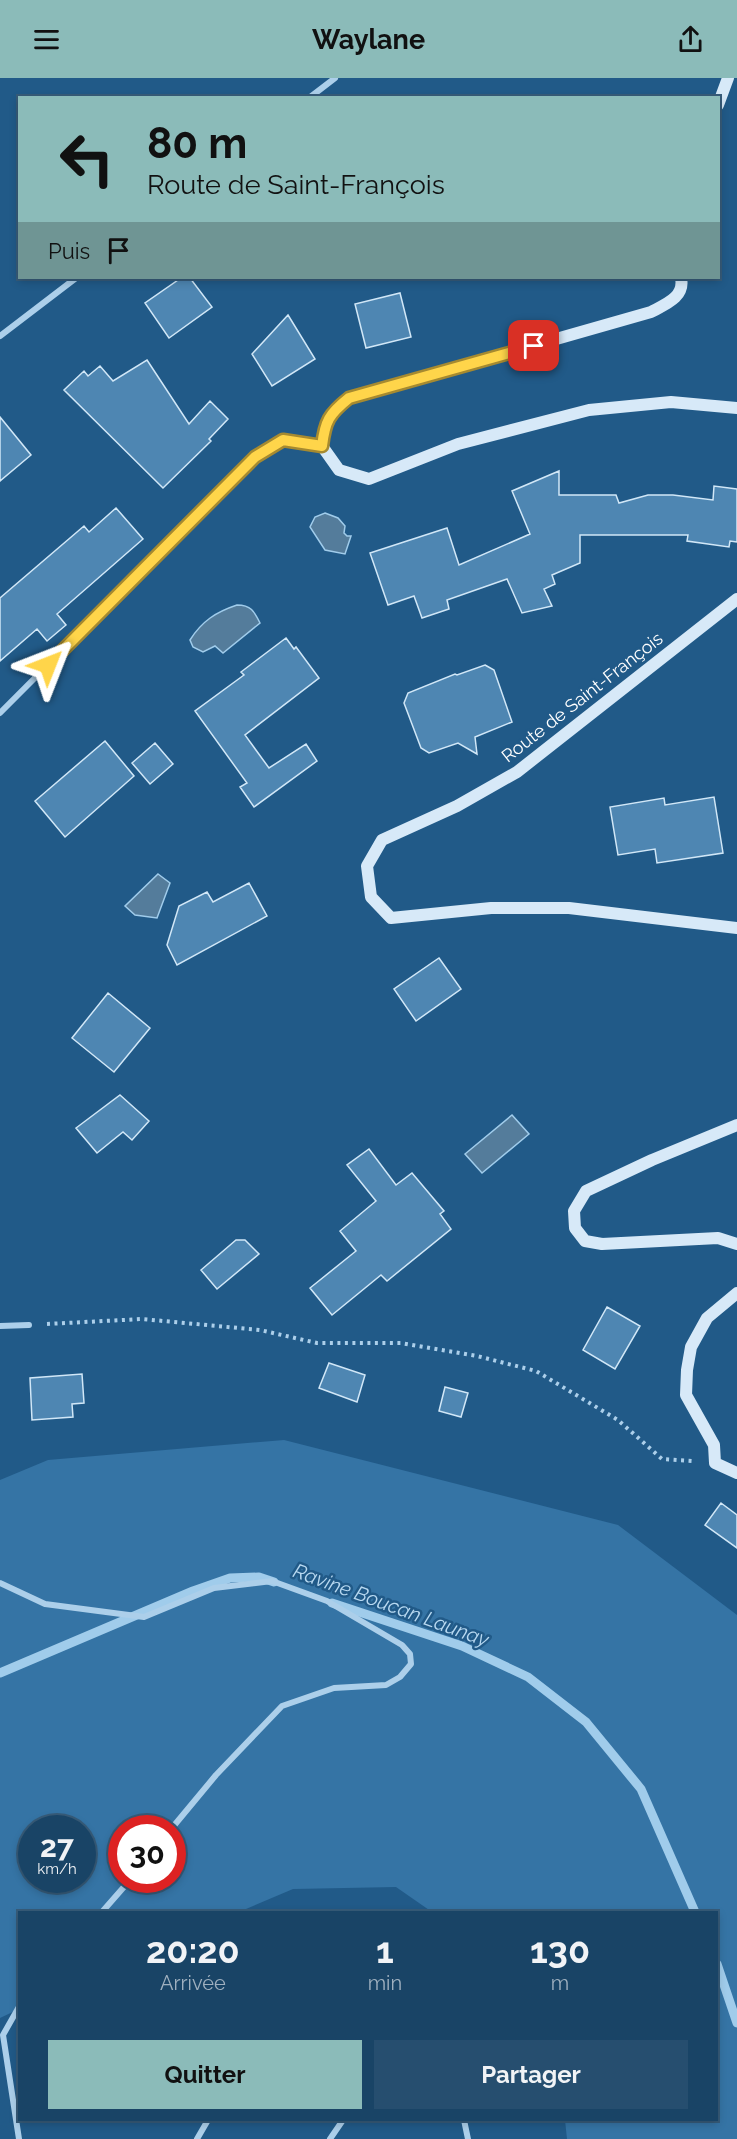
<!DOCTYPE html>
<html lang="fr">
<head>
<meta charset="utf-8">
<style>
  :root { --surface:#194466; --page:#264e6f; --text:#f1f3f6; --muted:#9fb0bf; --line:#375c7a; --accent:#8bbbb9 }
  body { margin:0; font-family:Raleway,sans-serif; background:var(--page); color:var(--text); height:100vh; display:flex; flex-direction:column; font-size:22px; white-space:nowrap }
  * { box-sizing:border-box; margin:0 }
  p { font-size:20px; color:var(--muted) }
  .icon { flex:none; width:33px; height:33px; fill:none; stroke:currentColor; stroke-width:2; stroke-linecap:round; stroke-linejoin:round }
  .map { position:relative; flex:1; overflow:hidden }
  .sheet { position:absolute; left:18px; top:1833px; width:700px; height:210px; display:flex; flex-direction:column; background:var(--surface); border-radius:0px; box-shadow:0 3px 9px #0003,0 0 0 2px var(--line) }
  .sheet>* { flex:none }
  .guide { position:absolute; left:18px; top:18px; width:702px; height:183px; border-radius:0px; box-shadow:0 3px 9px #0003,0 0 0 2px var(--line); background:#8bbbb9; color:#111; overflow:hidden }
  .speed { position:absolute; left:18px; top:1737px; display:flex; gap:12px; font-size:30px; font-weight:700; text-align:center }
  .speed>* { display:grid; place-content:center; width:78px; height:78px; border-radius:50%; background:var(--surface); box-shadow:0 3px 9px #0003,0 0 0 2px var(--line); line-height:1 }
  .speed small { font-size:15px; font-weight:400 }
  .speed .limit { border:9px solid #d22; background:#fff; color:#111 }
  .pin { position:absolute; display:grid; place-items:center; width:51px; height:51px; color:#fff; margin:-26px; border-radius:12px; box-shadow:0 3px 9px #0006 }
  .me { position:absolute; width:66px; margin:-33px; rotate:45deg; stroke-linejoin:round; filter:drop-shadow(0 0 4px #0008) }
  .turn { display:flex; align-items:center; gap:21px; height:126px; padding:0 30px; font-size:27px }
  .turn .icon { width:78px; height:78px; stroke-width:2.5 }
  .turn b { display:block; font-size:42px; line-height:51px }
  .then { display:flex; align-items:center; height:57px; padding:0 30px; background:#0003; gap:12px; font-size:22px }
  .eta { display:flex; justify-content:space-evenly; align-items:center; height:102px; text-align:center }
  .eta b { font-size:36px; font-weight:700; line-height:42px }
  .action { display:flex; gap:12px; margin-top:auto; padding:12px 30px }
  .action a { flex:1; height:69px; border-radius:0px; background:var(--accent); color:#111; font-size:24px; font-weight:700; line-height:69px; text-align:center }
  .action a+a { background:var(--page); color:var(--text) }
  header { display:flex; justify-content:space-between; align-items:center; height:78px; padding:0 30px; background:var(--accent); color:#111; font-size:27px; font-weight:700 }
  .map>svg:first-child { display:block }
  .green { fill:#3574a5; fill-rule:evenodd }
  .water { fill:#547c9b; stroke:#a0cceb; stroke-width:1.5 }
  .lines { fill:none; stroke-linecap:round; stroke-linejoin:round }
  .stream { stroke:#a0cceb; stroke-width:9 }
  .building { fill:#4e86b2; stroke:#d1e7f7; stroke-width:1.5 }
  .path { stroke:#accfea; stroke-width:4; stroke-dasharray:3 4.5; stroke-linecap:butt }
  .minor { stroke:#accfea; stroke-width:6 }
  .secondary { stroke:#d7e9f8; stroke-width:12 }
  .route-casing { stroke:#a68a30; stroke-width:15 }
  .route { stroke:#ffd54a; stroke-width:10 }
  .labels { text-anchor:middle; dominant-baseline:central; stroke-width:5; stroke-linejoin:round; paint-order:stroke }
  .street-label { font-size:18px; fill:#fff; stroke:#215a88 }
  .water-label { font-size:20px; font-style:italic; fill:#b8d9f1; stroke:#215a88 }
</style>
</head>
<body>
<header><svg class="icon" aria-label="menu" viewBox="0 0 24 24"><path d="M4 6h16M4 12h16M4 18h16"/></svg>Waylane<svg class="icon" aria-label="share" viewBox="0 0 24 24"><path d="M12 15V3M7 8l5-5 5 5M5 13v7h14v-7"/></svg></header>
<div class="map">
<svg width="737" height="2061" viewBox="0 0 737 2061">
  <rect width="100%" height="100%" fill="#215a88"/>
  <!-- green -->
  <path class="green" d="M 284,1362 L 618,1447 L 737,1537 L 737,2061 L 567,2061 L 565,2042 L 717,2042 L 717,1834 L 432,1834 L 396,1809 L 293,1811 L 239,1834 L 20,1834 L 19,1931 L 0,1940 L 0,1402 L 48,1382 ZM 32,1750 L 82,1750 L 82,1802 L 32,1802 ZM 122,1750 L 172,1750 L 172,1802 L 122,1802 Z"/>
  <!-- water -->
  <path class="water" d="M 325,435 L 338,440 L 345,448 L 344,455 L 347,458 L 351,458 L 345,476 L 325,472 L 310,449 L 315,439 Z
    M 237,527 C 251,527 254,533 260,545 L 223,575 L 215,568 L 203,574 L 193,569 L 190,562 C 202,543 216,534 237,527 Z
    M 158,796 L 170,805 L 157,840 L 135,837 L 125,828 Z
    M 512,1037 L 529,1056 L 482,1095 L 465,1076 Z"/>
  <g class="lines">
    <!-- stream -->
    <path class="stream" d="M 332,1525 L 462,1568 L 528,1599 L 586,1644 L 641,1711 L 695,1834
      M 0,1595 L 193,1513 L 230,1500 L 259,1499 L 274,1504
      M 717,1886 L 737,1945"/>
  </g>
  <!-- building -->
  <path class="building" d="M 181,200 L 190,200 L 212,229 L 169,260 L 145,225 Z
    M 400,215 L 411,259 L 366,270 L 355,226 Z
    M 288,237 L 315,281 L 272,308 L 252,276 Z
    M 147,282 L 189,346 L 210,323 L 228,341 L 209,361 L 211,363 L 163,410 L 64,312 L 84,293 L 88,298 L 100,288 L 113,303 Z
    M 0,339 L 31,377 L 0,403 Z
    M 559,393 L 559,417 L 616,417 L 619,425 L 648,417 L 673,417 L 713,422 L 714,408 L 737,411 L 737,464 L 730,463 L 729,469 L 687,463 L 688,457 L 580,457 L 580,485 L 552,497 L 555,506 L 544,511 L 552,528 L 522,535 L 507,501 L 447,522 L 449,531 L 422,540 L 414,518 L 388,527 L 370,475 L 447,450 L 459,487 L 530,456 L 512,413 Z
    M 116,430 L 143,461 L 57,536 L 66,547 L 47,563 L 37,551 L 0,583 L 0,520 L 84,448 L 89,454 Z
    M 286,560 L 294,571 L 296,569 L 319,600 L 245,657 L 269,690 L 306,666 L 317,683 L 254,729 L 240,709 L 247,705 L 195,633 L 244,597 L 241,594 Z
    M 485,587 L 494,592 L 512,644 L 475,659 L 477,676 L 458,665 L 429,675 L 421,670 L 404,625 L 408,615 L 455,596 L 457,597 Z
    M 105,663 L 134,698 L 65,759 L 35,723 Z
    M 155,665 L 173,686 L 150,706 L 132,685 Z
    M 714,719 L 723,775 L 657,785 L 655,771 L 618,777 L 610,729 L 664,720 L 665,727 Z
    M 249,805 L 267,838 L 177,887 L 167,867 L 179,828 L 207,814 L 213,824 Z
    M 439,880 L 461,911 L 416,943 L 394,911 Z
    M 108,915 L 150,950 L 114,994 L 72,960 Z
    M 120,1017 L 149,1043 L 132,1062 L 123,1054 L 97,1075 L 76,1050 Z
    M 369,1071 L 396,1107 L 412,1095 L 444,1133 L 440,1136 L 451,1151 L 387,1203 L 381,1197 L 332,1237 L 310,1210 L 356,1173 L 340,1153 L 376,1123 L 347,1087 Z
    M 236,1162 L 245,1162 L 259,1176 L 217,1211 L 201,1192 Z
    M 607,1229 L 640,1248 L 615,1291 L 583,1272 Z
    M 329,1285 L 365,1297 L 357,1324 L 319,1310 Z
    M 82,1296 L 84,1325 L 72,1326 L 73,1339 L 32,1342 L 30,1300 Z
    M 445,1309 L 468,1315 L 461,1339 L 439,1333 Z
    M 721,1425 L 737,1437 L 737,1470 L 705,1447 Z"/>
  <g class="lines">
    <!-- path -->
    <path class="path" d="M 47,1246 L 142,1241 L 260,1252 L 317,1265 L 401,1265 L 477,1278 L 536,1293 L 618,1342 L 662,1381 L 693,1383"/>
    <!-- minor -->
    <path class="minor" d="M 309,20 L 335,0
      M 0,258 L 76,200
      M 0,635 L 255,379 L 283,361 L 322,368
      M 0,1248 L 29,1247
      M 0,1505 L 45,1526 L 144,1539 L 214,1510 L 272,1503 L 327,1523 L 402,1567 L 410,1576 L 411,1586 L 400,1599 L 386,1607 L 334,1610 L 282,1628 L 216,1697 L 172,1750
      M 102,1834 L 130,1802
      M 464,2042 L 468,2061
      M 19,2061 L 3,1957 L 20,1927
      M 197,2061 L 208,2042
      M 330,2061 L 343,2042"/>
    <!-- secondary -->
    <path class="secondary" d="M 718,27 L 728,0
      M 681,200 C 685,219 666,226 651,234 L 349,320 C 329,336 325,343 322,368 L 339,392 L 369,401 L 458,366 L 589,332 L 671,324 L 737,330
      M 737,521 L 517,694 L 457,728 L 382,762 L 367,788 L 371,819 L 391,840 L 491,830 L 569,830 L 737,850
      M 737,1047 L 652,1082 L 586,1113 L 574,1133 L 575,1150 L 585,1163 L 602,1166 L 718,1160 L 737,1166
      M 737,1215 L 707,1240 L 691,1269 L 687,1292 L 686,1317 L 714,1367 L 715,1385 L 737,1395"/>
  </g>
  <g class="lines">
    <defs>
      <path id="route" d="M 48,587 L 255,379 L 283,362 L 322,368 C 325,343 329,336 349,320 L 534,268"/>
    </defs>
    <!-- route casing -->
    <use href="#route" class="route-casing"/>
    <!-- route -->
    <use href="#route" class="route"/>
  </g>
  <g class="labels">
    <!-- street labels -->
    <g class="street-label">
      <text transform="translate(582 619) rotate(-38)">Route de Saint-François</text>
    </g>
    <!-- water labels -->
    <g class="water-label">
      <text transform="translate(391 1527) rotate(20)">Ravine Boucan Launay</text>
    </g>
  </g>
</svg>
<div class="speed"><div>27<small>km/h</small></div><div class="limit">30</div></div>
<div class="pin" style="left:534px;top:268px;background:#d93025"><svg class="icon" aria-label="arrive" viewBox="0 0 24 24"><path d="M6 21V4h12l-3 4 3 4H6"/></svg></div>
<svg class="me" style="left:48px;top:587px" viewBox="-20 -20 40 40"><path d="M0-17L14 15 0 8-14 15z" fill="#ffd54a" stroke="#fff" stroke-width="4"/></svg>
<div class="guide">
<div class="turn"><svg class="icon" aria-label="left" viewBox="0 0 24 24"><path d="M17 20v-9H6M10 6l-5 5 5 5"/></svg><div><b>80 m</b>Route de Saint-François</div></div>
<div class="then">Puis<svg class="icon" aria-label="arrive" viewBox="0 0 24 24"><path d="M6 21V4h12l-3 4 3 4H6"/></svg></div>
</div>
<section class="sheet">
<div class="eta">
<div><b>20:20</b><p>Arrivée</p></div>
<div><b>1</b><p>min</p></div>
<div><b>130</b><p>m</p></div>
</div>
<div class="action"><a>Quitter</a><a>Partager</a></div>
</section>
</div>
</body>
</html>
